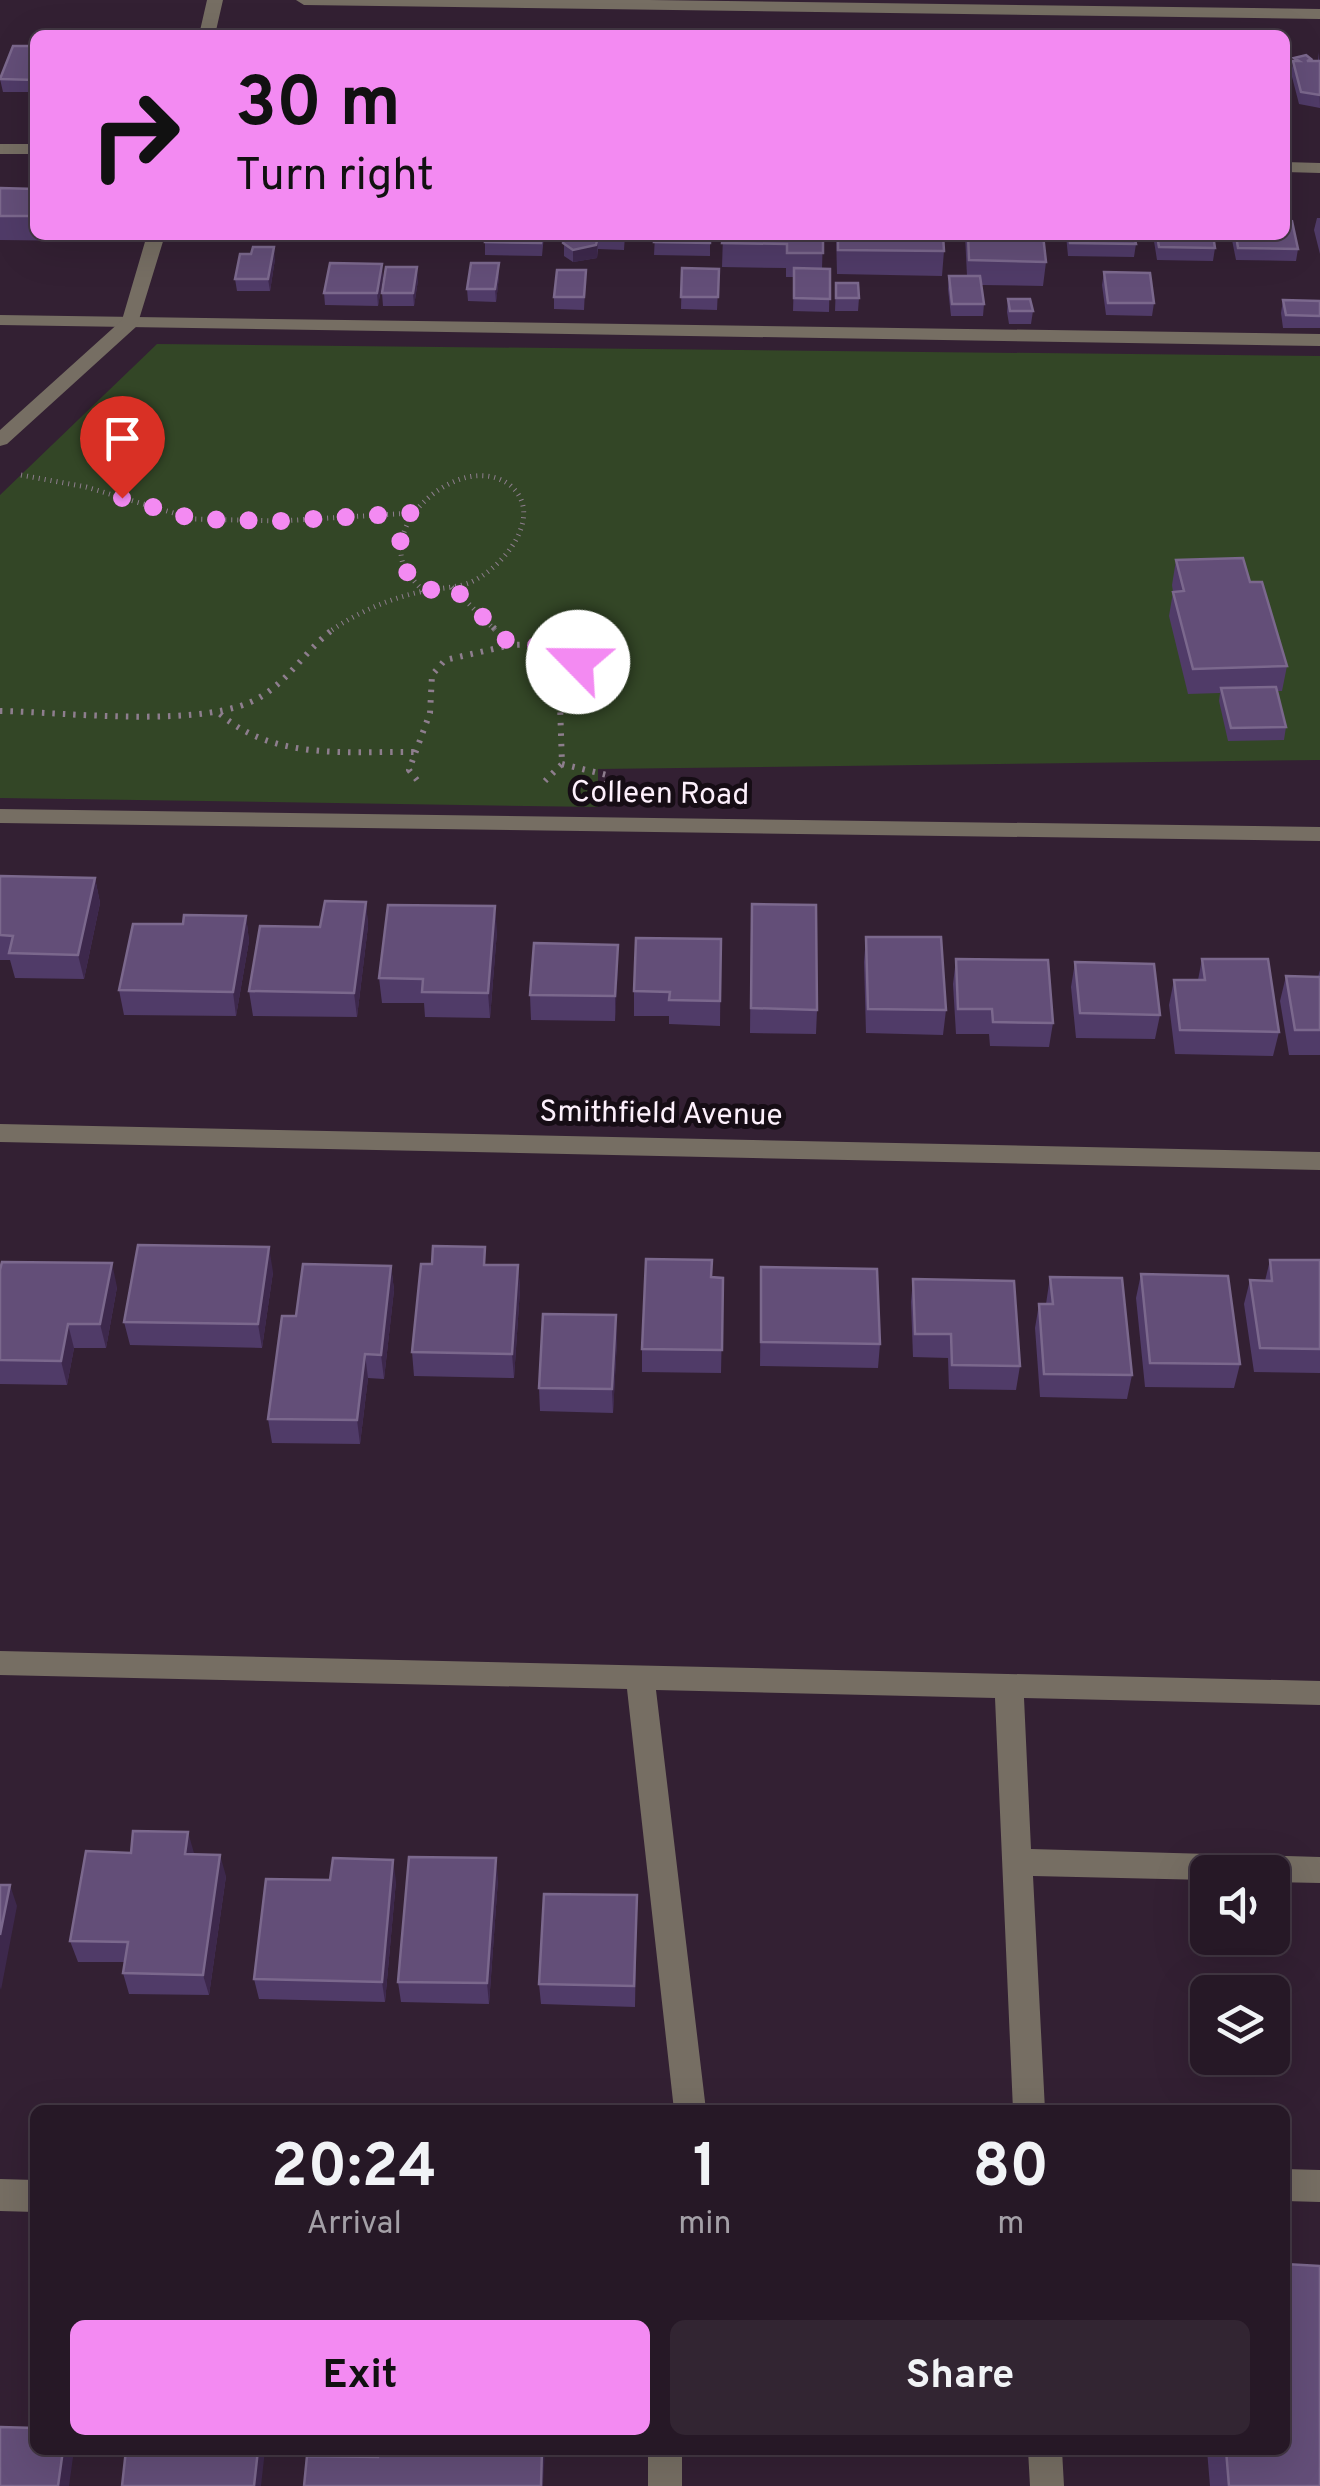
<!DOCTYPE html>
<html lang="en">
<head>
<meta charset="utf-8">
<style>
  :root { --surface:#261826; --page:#322532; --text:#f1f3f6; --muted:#a4a0a7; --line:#423743; --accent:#f38af2 }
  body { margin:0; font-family:Overpass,sans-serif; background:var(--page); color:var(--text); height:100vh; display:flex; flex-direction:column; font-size:38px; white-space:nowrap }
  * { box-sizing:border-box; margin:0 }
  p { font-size:32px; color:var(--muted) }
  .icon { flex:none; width:55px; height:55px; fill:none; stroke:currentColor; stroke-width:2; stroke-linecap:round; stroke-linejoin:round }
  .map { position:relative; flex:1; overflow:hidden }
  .side { position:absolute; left:30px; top:2105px; width:1260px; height:350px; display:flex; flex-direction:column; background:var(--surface); border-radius:15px; box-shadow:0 10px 40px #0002,0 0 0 2px var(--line) }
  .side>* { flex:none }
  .hud { position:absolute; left:30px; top:30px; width:1260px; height:210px; border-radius:15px; box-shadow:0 10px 40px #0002,0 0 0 2px var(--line); background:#f38af2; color:#111; overflow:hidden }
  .buttons { position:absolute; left:1190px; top:1855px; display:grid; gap:20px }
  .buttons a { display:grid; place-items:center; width:100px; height:100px; border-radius:15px; background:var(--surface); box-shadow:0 10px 40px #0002,0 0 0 2px var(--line); font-size:50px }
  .pin { position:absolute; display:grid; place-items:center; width:85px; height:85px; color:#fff; margin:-102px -42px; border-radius:50% 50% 50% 0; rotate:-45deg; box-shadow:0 0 10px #0007 }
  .pin .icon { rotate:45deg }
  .me { position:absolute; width:110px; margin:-55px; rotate:293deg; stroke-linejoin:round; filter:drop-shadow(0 0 8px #0008) }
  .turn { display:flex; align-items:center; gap:35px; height:210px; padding:0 40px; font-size:45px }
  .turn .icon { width:130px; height:130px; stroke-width:2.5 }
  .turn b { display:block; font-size:70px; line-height:85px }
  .eta { display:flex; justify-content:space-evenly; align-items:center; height:170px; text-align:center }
  .eta b { font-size:60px; font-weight:700; line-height:70px }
  .button { display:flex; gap:20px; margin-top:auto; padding:20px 40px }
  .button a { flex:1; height:115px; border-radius:15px; background:var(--accent); color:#111; font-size:40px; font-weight:700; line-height:115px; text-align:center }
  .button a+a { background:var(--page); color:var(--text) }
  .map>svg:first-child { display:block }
  .green { fill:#334626 }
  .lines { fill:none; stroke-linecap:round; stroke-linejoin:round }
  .path-far1 { stroke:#8e7e8e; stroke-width:5; stroke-dasharray:1 5; stroke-linecap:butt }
  .path { stroke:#8e7e8e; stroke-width:6; stroke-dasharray:2.5 8; stroke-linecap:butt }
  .lane { fill:#766e63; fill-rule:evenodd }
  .street { fill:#766e63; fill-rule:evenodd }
  .wall { fill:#503b68 }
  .shaded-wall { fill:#3d284c }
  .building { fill:#634e78; stroke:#7b688d; stroke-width:2.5 }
  .route { stroke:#f38af2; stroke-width:18; stroke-dasharray:0 32.4 }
  .labels { text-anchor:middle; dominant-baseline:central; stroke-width:10; stroke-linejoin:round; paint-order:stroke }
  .street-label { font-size:30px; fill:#fdf0fc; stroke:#160d15 }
</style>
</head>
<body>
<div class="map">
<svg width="1320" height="2486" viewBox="0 0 1320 2486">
  <rect width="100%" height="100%" fill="#332033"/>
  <!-- green -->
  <path class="green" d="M 157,344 L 1320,356 L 1320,760 L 598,769 L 598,807 L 0,798 L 0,495 Z"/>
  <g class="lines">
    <!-- path-far1 -->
    <path class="path-far1" d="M 21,475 L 86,487 L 194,519 L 280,521 L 412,513
      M 452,587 L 495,630
      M 332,630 C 360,611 391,598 424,591 C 439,588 455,588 469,583 C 501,570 546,517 511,486 C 499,476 483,474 468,477 C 431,485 389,527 404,567 C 408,575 417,584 423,591"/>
    <!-- path -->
    <path class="path" d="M 493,627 L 511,645 C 543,643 568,649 586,677 L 560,704 L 562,764 L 545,781
      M 0,711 C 65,712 210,730 262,696 C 291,678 308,647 336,627
      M 220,714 C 275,761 348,751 416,752
      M 562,764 L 607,775 L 607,783
      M 417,780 L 409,770 L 430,713 L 432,675 L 445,660 L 511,645"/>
    <!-- lane -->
    <path class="lane" d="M 296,0 L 650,0 L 1320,9 L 1320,19 L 304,5 Z
      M 0,315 L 1320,334 L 1320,346 L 0,325 Z
      M 0,809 L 1320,827 L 1320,841 L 0,823 Z
      M 0,1651 L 1320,1681 L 1320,1705 L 1024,1698 L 1031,1849 L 1320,1857 L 1320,1883 L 1272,1882 L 1272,1872 L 1208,1872 L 1208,1880 L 1033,1876 L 1045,2110 L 1013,2110 L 995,1698 L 656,1690 L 706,2110 L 674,2110 L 627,1689 L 0,1675 Z
      M 1285,2169 L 1320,2170 L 1320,2202 L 1285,2201 Z
      M 1028,2450 L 1062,2450 L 1064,2486 L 1030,2486 Z"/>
    <!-- street -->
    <path class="street" d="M 207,0 L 223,0 L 215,35 L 199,35 Z
      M 0,144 L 35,144 L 35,154 L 0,154 Z
      M 1285,162 L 1320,163 L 1320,173 L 1285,172 Z
      M 147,235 L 165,235 L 137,326 L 7,444 L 0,446 L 0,430 L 122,320 Z
      M 0,1124 L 1320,1152 L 1320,1170 L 0,1142 Z
      M 0,2179 L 35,2180 L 35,2212 L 0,2211 Z
      M 648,2450 L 682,2450 L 682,2486 L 648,2486 Z"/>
  </g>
  <!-- wall -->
  <path class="wall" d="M 35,46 L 35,92 L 3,92 L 0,79 Z
    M 1319,52 L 1320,108 L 1299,104 L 1291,73 L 1294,58 L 1318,61 Z
    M 0,188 L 35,189 L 35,235 L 94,235 L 92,241 L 0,240 Z
    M 1317,218 L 1320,218 L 1320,254 L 1314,230 Z
    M 243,235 L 300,235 L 300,237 L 243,237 Z
    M 325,235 L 381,235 L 380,240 L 325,239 Z
    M 408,235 L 464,235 L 463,240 L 408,239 Z
    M 544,235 L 542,256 L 485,255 L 485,242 Z
    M 564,235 L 625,235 L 624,250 L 598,249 L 597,258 L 573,262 L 564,256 Z
    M 655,235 L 710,235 L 710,256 L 654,255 Z
    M 723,235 L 823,235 L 822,269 L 830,269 L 829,312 L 793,311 L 794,277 L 786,277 L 786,268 L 722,267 Z
    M 836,235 L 943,235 L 944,251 L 942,276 L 837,274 Z
    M 965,235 L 1043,235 L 1046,262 L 1043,286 L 981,285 L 984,304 L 983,316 L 951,316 L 948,289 L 949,276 L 967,276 Z
    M 1066,235 L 1134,235 L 1136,244 L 1134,257 L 1068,256 Z
    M 1153,235 L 1213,235 L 1215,248 L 1213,261 L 1157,260 Z
    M 1231,235 L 1285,235 L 1298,249 L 1296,261 L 1236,260 Z
    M 251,254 L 275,259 L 270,291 L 237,291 L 235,279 Z
    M 682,268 L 719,269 L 717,310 L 681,309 Z
    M 586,270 L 584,310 L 554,309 L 554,297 Z
    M 1104,272 L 1154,303 L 1152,316 L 1106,315 L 1102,285 Z
    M 383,276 L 378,306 L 325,305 L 324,293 Z
    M 499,276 L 496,302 L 468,301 L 467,289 Z
    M 418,280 L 414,306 L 383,306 L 382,293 Z
    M 836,283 L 859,298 L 858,311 L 835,311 Z
    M 1008,299 L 1033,311 L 1031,324 L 1009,324 L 1007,312 Z
    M 1283,300 L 1320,301 L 1320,328 L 1283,328 L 1281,313 Z
    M 1176,560 L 1250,582 L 1287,666 L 1282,691 L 1277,691 L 1286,727 L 1284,740 L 1228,741 L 1219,701 L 1220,693 L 1188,694 L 1169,616 L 1173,592 L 1172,585 Z
    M 0,876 L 95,878 L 100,903 L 84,979 L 15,978 L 10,960 L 0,960 Z
    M 366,902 L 368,926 L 357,1017 L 253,1016 L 249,991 Z
    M 246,916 L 249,941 L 236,1016 L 124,1015 L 119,990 L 183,924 Z
    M 751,928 L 817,1010 L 816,1034 L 750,1033 Z
    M 497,931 L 490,1018 L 425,1017 L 424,1003 L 382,1003 L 379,978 Z
    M 866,937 L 946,1010 L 943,1035 L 866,1033 L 864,962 Z
    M 721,939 L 720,1026 L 669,1024 L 669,1016 L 634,1016 L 634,991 Z
    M 618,945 L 615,1021 L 531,1020 L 530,995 Z
    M 956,959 L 1053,1023 L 1049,1047 L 990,1046 L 989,1034 L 956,1034 L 953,984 Z
    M 1202,959 L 1279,1032 L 1273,1056 L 1175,1054 L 1169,1005 L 1174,980 L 1198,980 Z
    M 1075,962 L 1160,1015 L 1155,1039 L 1076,1038 L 1071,987 Z
    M 1320,970 L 1320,1055 L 1289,1055 L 1280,1001 L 1286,976 L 1318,977 Z
    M 1270,1260 L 1320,1260 L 1320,1373 L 1254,1372 L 1244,1304 L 1250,1280 L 1265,1281 Z
    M 487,1265 L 518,1265 L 520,1289 L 514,1378 L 414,1376 L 412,1352 Z
    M 391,1266 L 394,1290 L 384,1379 L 368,1378 L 360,1444 L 272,1443 L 268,1419 L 296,1316 Z
    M 761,1267 L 880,1344 L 878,1368 L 760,1366 Z
    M 0,1270 L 117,1287 L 106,1348 L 74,1348 L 67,1385 L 0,1384 Z
    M 273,1272 L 262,1348 L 130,1345 L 124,1322 Z
    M 1141,1274 L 1240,1364 L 1234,1388 L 1145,1387 L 1136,1298 Z
    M 711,1277 L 723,1278 L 721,1373 L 642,1372 L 642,1349 Z
    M 1050,1277 L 1132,1375 L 1127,1399 L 1040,1397 L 1035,1328 L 1039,1304 L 1046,1304 Z
    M 913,1279 L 1020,1366 L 1016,1390 L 949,1389 L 948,1358 L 913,1357 L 911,1302 Z
    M 617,1339 L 613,1413 L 540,1411 L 539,1388 Z
    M 194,1854 L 226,1876 L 209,1995 L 129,1994 L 123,1973 L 124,1962 L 78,1962 L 70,1941 Z
    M 498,1879 L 489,2004 L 401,2002 L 398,1982 Z
    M 330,1880 L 396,1881 L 385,2002 L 259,1999 L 254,1979 Z
    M 637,1895 L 635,2007 L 541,2004 L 539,1984 Z
    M 1207,2450 L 1285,2450 L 1320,2486 L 1210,2486 Z"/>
  <!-- shaded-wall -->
  <path class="shaded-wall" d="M 598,237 L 597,258 L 573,262 L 573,250 Z
    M 274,247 L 275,259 L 270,291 L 268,279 Z
    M 499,263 L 499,276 L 496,302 L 495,289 Z
    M 382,264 L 383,276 L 378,306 L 377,293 Z
    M 417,267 L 418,280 L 414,306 L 413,293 Z
    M 95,878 L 100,903 L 84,979 L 78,955 Z
    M 366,902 L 368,926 L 357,1017 L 354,993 Z
    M 495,906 L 497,931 L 490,1018 L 488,993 Z
    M 246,916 L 249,941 L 236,1016 L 233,992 Z
    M 618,945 L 618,970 L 615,1021 L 615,996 Z
    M 269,1247 L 273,1272 L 262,1348 L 258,1324 Z
    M 112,1263 L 117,1287 L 106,1348 L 100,1324 Z
    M 518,1265 L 520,1289 L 514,1378 L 512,1354 Z
    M 391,1266 L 394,1290 L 384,1379 L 381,1355 Z
    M 616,1315 L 617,1339 L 613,1413 L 612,1389 Z
    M 68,1324 L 74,1348 L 67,1385 L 61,1361 Z
    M 365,1354 L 368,1378 L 360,1444 L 357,1420 Z
    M 188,1832 L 194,1853 L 185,1854 Z
    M 220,1855 L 226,1876 L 209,1995 L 203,1975 Z
    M 496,1858 L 498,1879 L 489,2004 L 487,1983 Z
    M 393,1860 L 396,1881 L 385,2002 L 382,1982 Z
    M 10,1885 L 17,1906 L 1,1990 L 0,1987 L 0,1935 Z
    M 63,2450 L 74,2450 L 69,2486 L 58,2486 Z
    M 258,2450 L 265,2450 L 261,2486 L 254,2486 Z
    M 542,2450 L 545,2450 L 543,2486 L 541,2486 Z"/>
  <!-- building -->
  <path class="building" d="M 520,34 L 578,35 L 520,35 Z
    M 13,46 L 35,46 L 35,80 L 0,79 Z
    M 1306,55 L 1311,59 L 1307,61 L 1320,61 L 1320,95 L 1301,92 L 1293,61 L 1299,61 L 1294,58 Z
    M 0,188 L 35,189 L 35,216 L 0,216 Z
    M 1285,220 L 1292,221 L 1298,249 L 1238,248 L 1236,235 L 1285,235 Z
    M 486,235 L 542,235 L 541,243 L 485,242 Z
    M 564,235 L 624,235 L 624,237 L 598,237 L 596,245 L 573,250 L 563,243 Z
    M 655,235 L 710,235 L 710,243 L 654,242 Z
    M 723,235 L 823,235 L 823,253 L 787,253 L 787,244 L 722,243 Z
    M 838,235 L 943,235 L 944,251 L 838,250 Z
    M 968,235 L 1043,235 L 1046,262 L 969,260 Z
    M 1069,235 L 1134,235 L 1136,244 L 1070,243 Z
    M 1157,235 L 1213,235 L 1215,248 L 1159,247 Z
    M 253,247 L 274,247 L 268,279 L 235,279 L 240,254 L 251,254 Z
    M 330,263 L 382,264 L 377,293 L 324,293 Z
    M 471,263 L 499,263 L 495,289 L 467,289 Z
    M 386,267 L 417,267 L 413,293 L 382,293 Z
    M 682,268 L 719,269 L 718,297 L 681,297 Z
    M 794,268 L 830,269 L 830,299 L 794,298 Z
    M 557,270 L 586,270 L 584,297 L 554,297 Z
    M 1104,272 L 1150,273 L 1154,303 L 1108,303 Z
    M 949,276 L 980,276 L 984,304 L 952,304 Z
    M 836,283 L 858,283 L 859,298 L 836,298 Z
    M 1008,299 L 1030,299 L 1033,311 L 1010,311 Z
    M 1283,300 L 1320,301 L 1320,316 L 1286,315 Z
    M 1243,558 L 1250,582 L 1262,582 L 1287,666 L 1193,669 L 1173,592 L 1184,591 L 1176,560 Z
    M 1276,687 L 1286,727 L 1231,728 L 1221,688 Z
    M 0,876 L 95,878 L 78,955 L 9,953 L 13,936 L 0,935 Z
    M 325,901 L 366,902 L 354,993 L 249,991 L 260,926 L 320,927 Z
    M 752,904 L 816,905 L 817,1010 L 751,1008 Z
    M 388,905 L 495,906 L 488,993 L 422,992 L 423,979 L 379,978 Z
    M 184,915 L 246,916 L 233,992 L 119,990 L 133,924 L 183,924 Z
    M 866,937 L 941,937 L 946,1010 L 868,1009 Z
    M 636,938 L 721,939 L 720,1001 L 669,1000 L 670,992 L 634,991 Z
    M 534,943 L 618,945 L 615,996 L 530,995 Z
    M 956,959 L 1048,960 L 1053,1023 L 993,1022 L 992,1009 L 958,1009 Z
    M 1202,959 L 1268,959 L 1279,1032 L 1180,1030 L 1174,980 L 1205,980 Z
    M 1075,962 L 1154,964 L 1160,1015 L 1080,1013 Z
    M 1286,976 L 1320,977 L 1320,1030 L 1295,1030 Z
    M 138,1245 L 269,1247 L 258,1324 L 124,1322 Z
    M 433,1246 L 485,1247 L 484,1265 L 518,1265 L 512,1354 L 412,1352 L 421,1264 L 432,1264 Z
    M 646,1259 L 712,1260 L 711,1277 L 723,1278 L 722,1350 L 642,1349 Z
    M 1270,1260 L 1320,1260 L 1320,1349 L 1260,1348 L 1250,1280 L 1272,1281 Z
    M 2,1262 L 112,1263 L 100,1324 L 68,1324 L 61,1361 L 0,1360 L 0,1270 Z
    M 303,1264 L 391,1266 L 381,1355 L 365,1354 L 357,1420 L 268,1419 L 282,1316 L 296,1316 Z
    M 761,1267 L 877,1269 L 880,1344 L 761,1342 Z
    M 1141,1274 L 1228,1276 L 1240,1364 L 1150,1363 Z
    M 1050,1277 L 1122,1278 L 1132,1375 L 1044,1374 L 1039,1304 L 1053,1304 Z
    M 913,1279 L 1014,1281 L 1020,1366 L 952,1365 L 951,1334 L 915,1334 Z
    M 543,1314 L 616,1315 L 612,1389 L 539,1388 Z
    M 133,1831 L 188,1832 L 185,1854 L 220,1855 L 203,1975 L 123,1973 L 128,1942 L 70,1941 L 86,1851 L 131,1853 Z
    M 409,1857 L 496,1858 L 487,1983 L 398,1982 Z
    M 333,1858 L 393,1860 L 382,1982 L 254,1979 L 266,1879 L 330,1880 Z
    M 0,1885 L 10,1885 L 0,1935 Z
    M 544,1894 L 637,1895 L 634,1986 L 539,1984 Z
    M 1285,2264 L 1320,2266 L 1320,2486 L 1229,2486 L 1226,2450 L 1285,2450 Z
    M 0,2427 L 35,2428 L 35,2450 L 63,2450 L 58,2486 L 0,2486 Z
    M 126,2450 L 258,2450 L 254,2486 L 122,2486 Z
    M 379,2450 L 542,2450 L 541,2486 L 304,2486 L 307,2456 L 378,2457 Z"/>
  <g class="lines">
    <!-- route -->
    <path class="route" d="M 122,498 L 194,519 L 280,521 L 412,513 C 392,541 398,570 424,591 L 452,586 L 511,645 C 537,643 556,648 578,662"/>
  </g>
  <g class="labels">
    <!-- street labels -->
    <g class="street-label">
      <text transform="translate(660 795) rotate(1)">Colleen Road</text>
      <text transform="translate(661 1115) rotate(1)">Smithfield Avenue</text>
    </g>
  </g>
</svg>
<div class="buttons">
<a><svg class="icon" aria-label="sound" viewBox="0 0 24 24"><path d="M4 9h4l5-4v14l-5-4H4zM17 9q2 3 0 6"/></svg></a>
<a><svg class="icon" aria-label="layers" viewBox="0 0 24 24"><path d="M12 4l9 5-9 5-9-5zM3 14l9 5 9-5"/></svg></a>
</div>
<div class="pin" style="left:122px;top:498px;background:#d93025"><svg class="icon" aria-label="arrive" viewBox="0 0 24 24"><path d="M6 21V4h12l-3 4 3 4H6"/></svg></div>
<svg class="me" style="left:578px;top:662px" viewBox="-20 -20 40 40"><circle r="19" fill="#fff"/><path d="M0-13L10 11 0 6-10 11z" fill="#f38af2"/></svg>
<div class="hud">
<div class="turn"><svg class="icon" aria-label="right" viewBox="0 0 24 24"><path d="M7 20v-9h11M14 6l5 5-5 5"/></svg><div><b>30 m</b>Turn right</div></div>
</div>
<section class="side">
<div class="eta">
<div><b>20:24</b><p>Arrival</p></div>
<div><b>1</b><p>min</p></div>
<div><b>80</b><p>m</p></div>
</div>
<div class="button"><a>Exit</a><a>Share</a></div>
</section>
</div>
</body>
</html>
